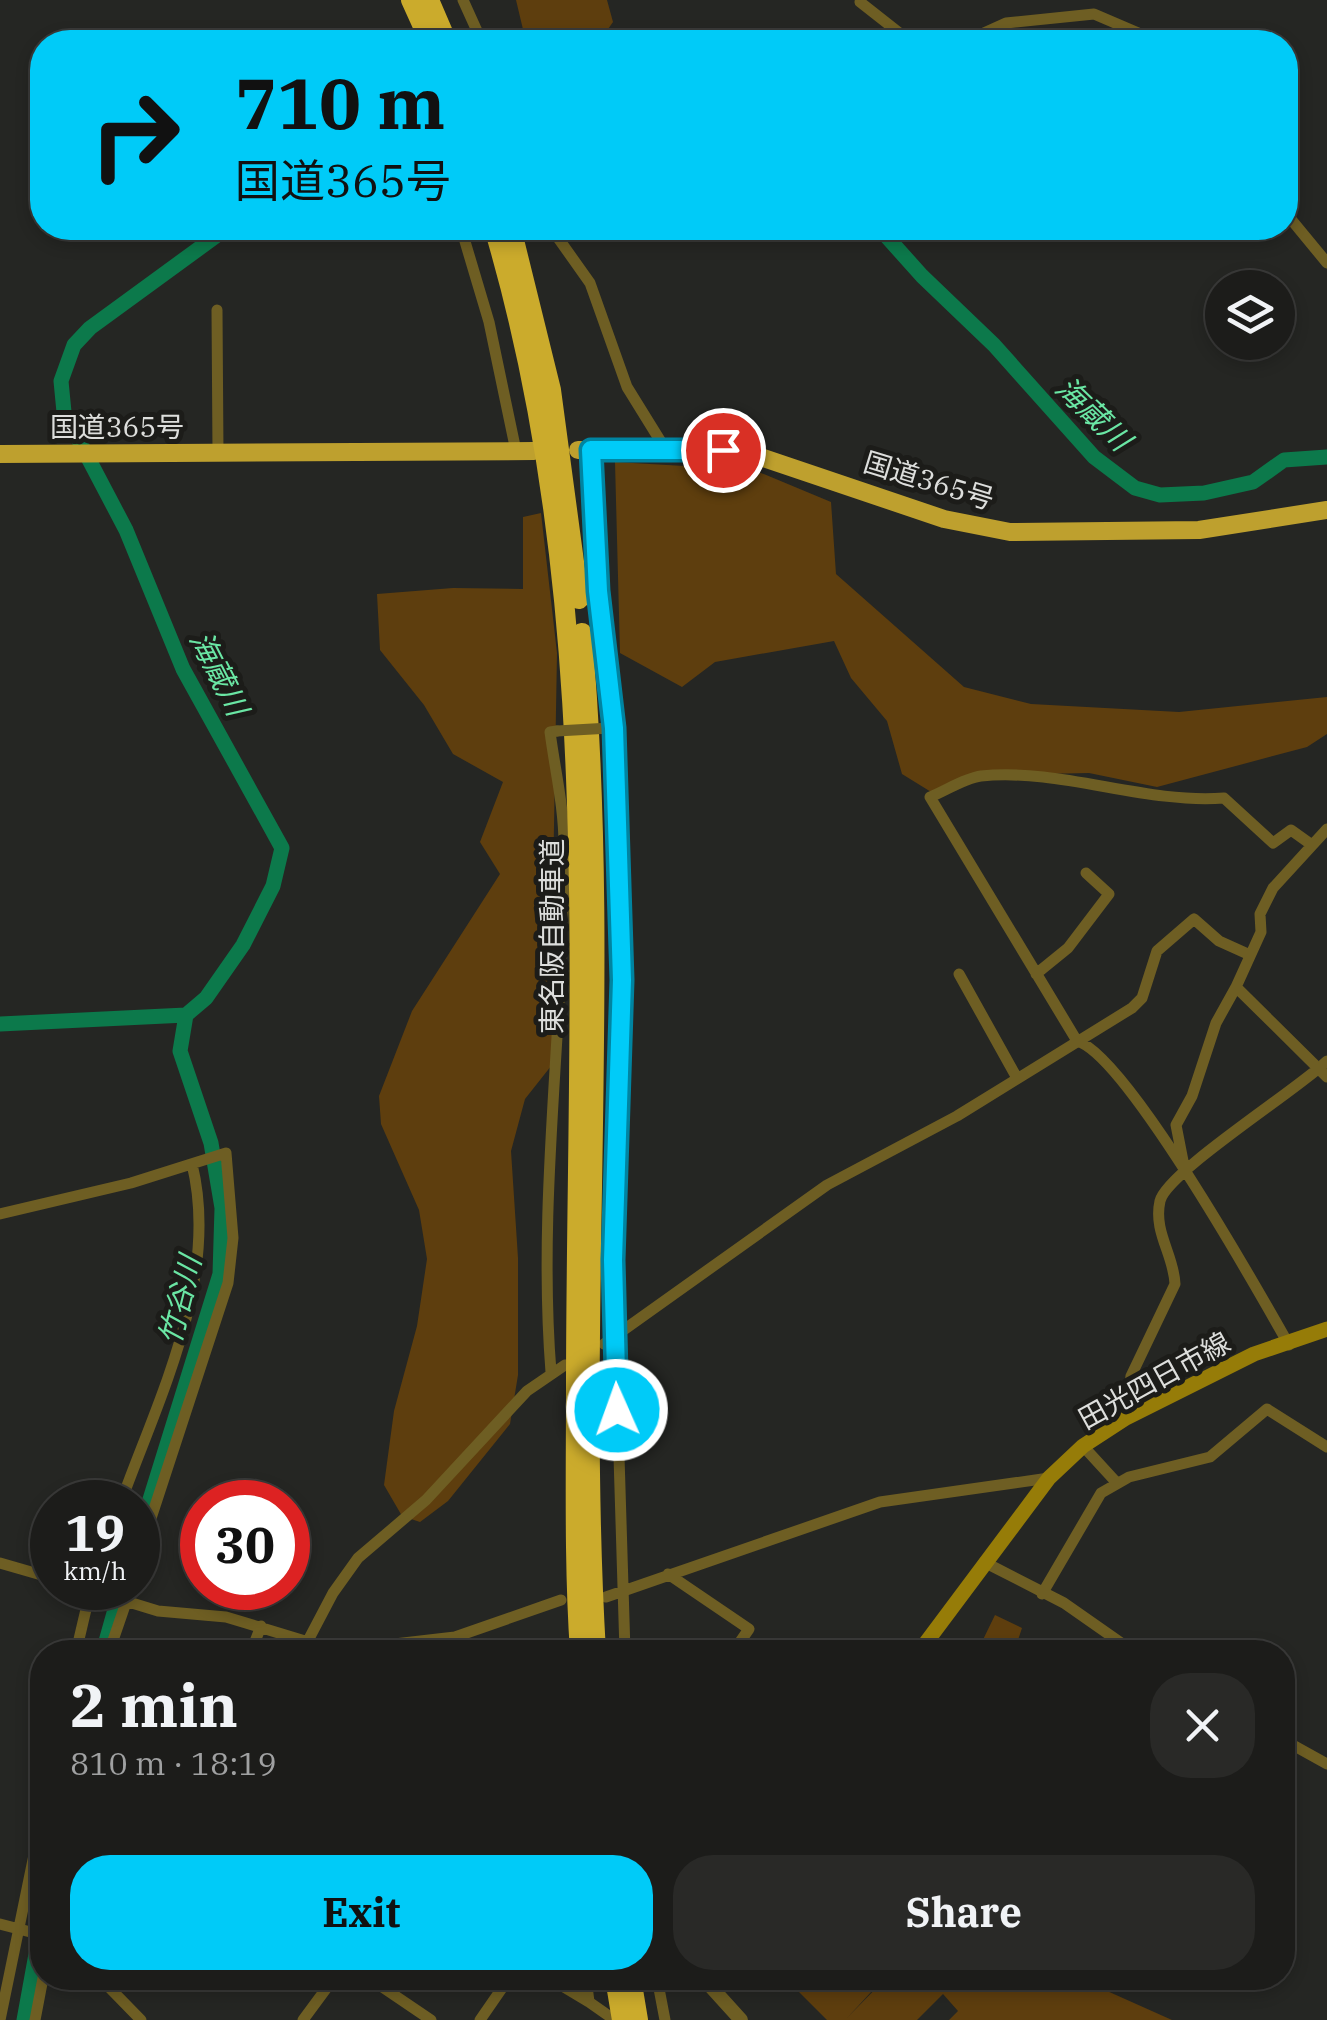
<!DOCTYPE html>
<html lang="en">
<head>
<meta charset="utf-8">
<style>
  :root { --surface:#1c1c1a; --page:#292927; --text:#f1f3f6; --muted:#a0a1a2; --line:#3a3a39; --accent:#00cbf8 }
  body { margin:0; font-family:"IBM Plex Serif","Noto Sans JP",serif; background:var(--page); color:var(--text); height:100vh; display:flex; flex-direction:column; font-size:38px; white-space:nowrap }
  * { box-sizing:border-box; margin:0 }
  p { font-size:32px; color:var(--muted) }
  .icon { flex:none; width:55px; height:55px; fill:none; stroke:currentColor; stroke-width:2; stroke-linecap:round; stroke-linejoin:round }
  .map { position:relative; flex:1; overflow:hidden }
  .drawer { position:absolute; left:30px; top:1640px; width:1265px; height:350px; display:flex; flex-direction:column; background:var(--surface); border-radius:40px; box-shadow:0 5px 15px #0003,0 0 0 2px var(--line) }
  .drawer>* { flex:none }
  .top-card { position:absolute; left:30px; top:30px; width:1268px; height:210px; border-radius:40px; box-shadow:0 5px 15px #0003,0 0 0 2px var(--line); background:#00cbf8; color:#111; overflow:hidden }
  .tools { position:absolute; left:1205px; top:270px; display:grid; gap:20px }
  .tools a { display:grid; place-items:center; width:90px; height:90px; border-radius:50%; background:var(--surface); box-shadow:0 5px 15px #0003,0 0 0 2px var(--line); font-size:50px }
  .speed { position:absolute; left:30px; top:1480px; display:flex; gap:20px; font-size:50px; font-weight:700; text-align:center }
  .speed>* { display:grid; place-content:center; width:130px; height:130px; border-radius:50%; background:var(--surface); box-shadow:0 5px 15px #0003,0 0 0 2px var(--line); line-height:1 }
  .speed small { font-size:25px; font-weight:400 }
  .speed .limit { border:15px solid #d22; background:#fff; color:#111 }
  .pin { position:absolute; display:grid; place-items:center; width:85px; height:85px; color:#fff; margin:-42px; border:5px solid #fff; border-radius:50%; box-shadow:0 2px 10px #0007 }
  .me { position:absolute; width:110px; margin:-55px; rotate:358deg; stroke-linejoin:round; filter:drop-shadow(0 0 8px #0008) }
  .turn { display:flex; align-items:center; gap:35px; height:210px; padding:0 40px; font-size:45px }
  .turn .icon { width:130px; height:130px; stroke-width:2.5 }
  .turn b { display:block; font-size:70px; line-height:85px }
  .round { display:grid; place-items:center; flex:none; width:105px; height:105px; border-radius:40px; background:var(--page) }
  .overview { display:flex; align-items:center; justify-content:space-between; height:170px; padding:0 40px }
  h1 { font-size:60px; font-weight:700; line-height:75px }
  .primary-button { display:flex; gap:20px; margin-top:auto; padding:20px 40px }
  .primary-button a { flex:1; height:115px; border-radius:40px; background:var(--accent); color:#111; font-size:40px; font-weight:700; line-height:115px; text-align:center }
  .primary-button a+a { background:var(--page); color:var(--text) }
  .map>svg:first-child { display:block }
  .green { fill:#5e3e0e }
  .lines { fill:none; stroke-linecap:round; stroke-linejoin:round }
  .river { stroke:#0c794b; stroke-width:15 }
  .minor { stroke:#6e5e23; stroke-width:11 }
  .tertiary { stroke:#6e5e23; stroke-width:14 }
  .secondary { stroke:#967c08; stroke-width:15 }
  .trunk { stroke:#bea02e; stroke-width:18 }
  .motorway { stroke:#cbab2c; stroke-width:20 }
  .minor-bridge { stroke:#6e5e23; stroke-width:11 }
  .route-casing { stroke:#0084a1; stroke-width:25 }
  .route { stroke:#00cbf8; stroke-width:18 }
  .labels { text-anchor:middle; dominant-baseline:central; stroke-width:10; stroke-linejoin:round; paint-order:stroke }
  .street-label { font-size:28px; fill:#dddedc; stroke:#1c1c19 }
  .water-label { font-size:30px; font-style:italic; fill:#6ae6a4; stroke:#1c1c19 }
</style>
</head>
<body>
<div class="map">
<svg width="1327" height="2020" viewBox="0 0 1327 2020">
  <rect width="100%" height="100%" fill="#252623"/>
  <!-- green -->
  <path class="green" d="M 516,0 L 607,0 L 613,22 L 599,42 L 526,42 Z
    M 615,462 L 754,470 L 831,502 L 836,574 L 964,687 L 1031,704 L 1179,712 L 1327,697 L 1327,734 L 1307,747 L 1157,787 L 1089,773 L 992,775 L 936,795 L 902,774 L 887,721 L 851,678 L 834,641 L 715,662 L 682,687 L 620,653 Z
    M 541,513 L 557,653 L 552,941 L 559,1056 L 525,1099 L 511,1151 L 518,1258 L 518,1375 L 510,1424 L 448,1501 L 420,1522 L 402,1516 L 384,1485 L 394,1411 L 417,1326 L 427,1259 L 419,1210 L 381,1124 L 379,1096 L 412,1011 L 500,874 L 480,842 L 503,782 L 453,754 L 424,705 L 380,650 L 377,594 L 453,588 L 523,589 L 523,517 Z
    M 995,1615 L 1022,1628 L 1014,1652 L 977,1652 Z
    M 785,1978 L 884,1978 L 847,2018 L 886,1978 L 1078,1978 L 1172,2020 L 949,2020 L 958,2011 L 943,1994 L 917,2020 L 827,2020 Z"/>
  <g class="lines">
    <!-- river -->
    <path class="river" d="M 879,228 L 922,276 L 994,345 L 1094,457 L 1135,488 L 1160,495 L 1204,493 L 1253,482 L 1284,460 L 1327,457
      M 0,1024 L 186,1015 L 206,998 L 243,945 L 273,886 L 282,848 L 183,669 L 126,530 L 64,412 L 61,381 L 74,345 L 90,328 L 227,228
      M 138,1538 L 220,1274 L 222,1208 L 211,1143 L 180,1051 L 186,1015
      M 103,1652 L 121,1588
      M 24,2020 L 42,1921"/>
    <!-- minor -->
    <path class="minor" d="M 463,0 L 482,42
      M 860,2 L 902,35 L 935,42
      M 964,42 L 1006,23 L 1094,14 L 1143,35 L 1147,42
      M 1285,212 L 1327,263
      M 461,228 L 489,322 L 516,451
      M 551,228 L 590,283 L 627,387 L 666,450
      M 217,310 L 218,453
      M 591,450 L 598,591 L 614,727 L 622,980 L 613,1260 L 625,1652
      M 1327,829 L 1273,888 L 1260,914 L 1261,932 L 1236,987 L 1327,1077
      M 959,974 L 1017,1078
      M 1036,974 L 1068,948 L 1109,894 L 1086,873
      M 1184,1166 L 1176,1125 L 1192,1096 L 1216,1023 L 1236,987
      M 0,1214 L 131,1183 L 226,1153 L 233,1238 L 228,1283 L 138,1558
      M 604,1344 L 827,1185 L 957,1116 L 1132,1008 L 1142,998 L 1157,951 L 1194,919 L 1219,941 L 1250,955
      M 1289,1345 C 1259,1292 1126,1055 1077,1041 L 930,797 C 945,791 965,778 981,776 C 1062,768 1143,804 1224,798 L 1273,843 L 1291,830 L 1312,845
      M 551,1372 C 537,1197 565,1021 564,845 C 564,807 555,770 550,732 L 557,731
      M 1126,1418 L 1131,1376 L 1175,1284 C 1174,1255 1153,1232 1160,1201 C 1167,1172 1297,1090 1327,1061
      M 1083,1446 L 1116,1482
      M 121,1502 C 159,1397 220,1278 192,1164
      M 984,1562 L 1064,1603 L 1134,1652
      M 0,1563 L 52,1578
      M 668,1574 L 749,1629 L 733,1652
      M 83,1588 L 158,1611 L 226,1617 L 328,1648 L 351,1649 L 455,1637 L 561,1600
      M 1042,1594 L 1101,1493 L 1129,1477 L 1210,1457 L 1267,1409 L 1327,1447
      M 606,1597 L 880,1502 L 1049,1478
      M 76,1652 L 91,1588
      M 109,1652 L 131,1588
      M 251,1652 L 261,1626
      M 302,1652 L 333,1593 L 358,1558 L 426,1500 L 527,1391 L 565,1365
      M 1282,1739 L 1327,1764
      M 0,1924 L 42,1935
      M 100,1978 L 141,2020
      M 369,1978 L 431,2020
      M 549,1978 L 589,2002
      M 586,1978 L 589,2002 L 609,2016
      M 657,1978 L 665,2020
      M 0,2020 L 42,1816
      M 35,2020 L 43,1978
      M 303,2020 L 334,1978
      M 480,2020 L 509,1978"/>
    <!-- tertiary -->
    <path class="tertiary" d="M 703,1978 L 741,2020"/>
    <!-- secondary -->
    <path class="secondary" d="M 919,1652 L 1049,1478 L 1083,1446 L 1126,1418 L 1254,1354 L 1327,1329"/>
    <!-- trunk -->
    <path class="trunk" d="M 578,450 L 746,452 L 944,519 L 1010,532 L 1199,530 L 1327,510
      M 0,454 L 534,451"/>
    <!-- motorway -->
    <path class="motorway" d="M 411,0 L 430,42
      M 429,0 L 447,42
      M 494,228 C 606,604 576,1001 576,1389 C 576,1476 574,1565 580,1652
      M 511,228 L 551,390 L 579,599
      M 582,633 C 612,972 576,1313 596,1652
      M 615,1978 L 622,2020
      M 631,1978 L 638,2020"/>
    <!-- minor-bridge -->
    <path class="minor-bridge" d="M 557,731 L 610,728"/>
  </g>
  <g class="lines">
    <defs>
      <path id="route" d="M 617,1410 L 613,1260 L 622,980 L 614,728 L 598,591 L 591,450 L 723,450"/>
    </defs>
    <!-- route casing -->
    <use href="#route" class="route-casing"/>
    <!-- route -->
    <use href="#route" class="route"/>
  </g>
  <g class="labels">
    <!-- street labels -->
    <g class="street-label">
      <text x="117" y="426">国道365号</text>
      <text transform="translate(929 480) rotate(17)">国道365号</text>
      <text transform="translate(551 936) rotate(-90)">東名阪自動車道</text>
      <text transform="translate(1154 1380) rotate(-29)">田光四日市線</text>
    </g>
    <!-- water labels -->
    <g class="water-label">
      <text transform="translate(1094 413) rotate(44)">海蔵川</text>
      <text transform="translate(220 673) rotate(63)">海蔵川</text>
      <text transform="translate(179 1300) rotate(-76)">竹谷川</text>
    </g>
  </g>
</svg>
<div class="tools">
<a><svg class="icon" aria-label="layers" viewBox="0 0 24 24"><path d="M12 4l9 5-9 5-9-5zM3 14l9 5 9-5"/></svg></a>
</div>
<div class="speed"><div>19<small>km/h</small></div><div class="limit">30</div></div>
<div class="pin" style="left:723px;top:450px;background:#d93025"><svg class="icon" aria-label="arrive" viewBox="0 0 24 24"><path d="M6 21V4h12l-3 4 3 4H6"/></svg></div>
<svg class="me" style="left:617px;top:1410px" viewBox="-20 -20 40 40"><circle r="17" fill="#00cbf8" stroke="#fff" stroke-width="3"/><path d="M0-11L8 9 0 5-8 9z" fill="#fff"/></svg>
<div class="top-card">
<div class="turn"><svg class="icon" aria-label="right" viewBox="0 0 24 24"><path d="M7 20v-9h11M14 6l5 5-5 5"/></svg><div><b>710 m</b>国道365号</div></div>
</div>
<section class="drawer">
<div class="overview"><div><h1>2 min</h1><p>810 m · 18:19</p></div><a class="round"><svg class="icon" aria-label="close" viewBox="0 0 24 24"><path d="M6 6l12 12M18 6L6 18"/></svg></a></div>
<div class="primary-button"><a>Exit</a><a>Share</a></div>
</section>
</div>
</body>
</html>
